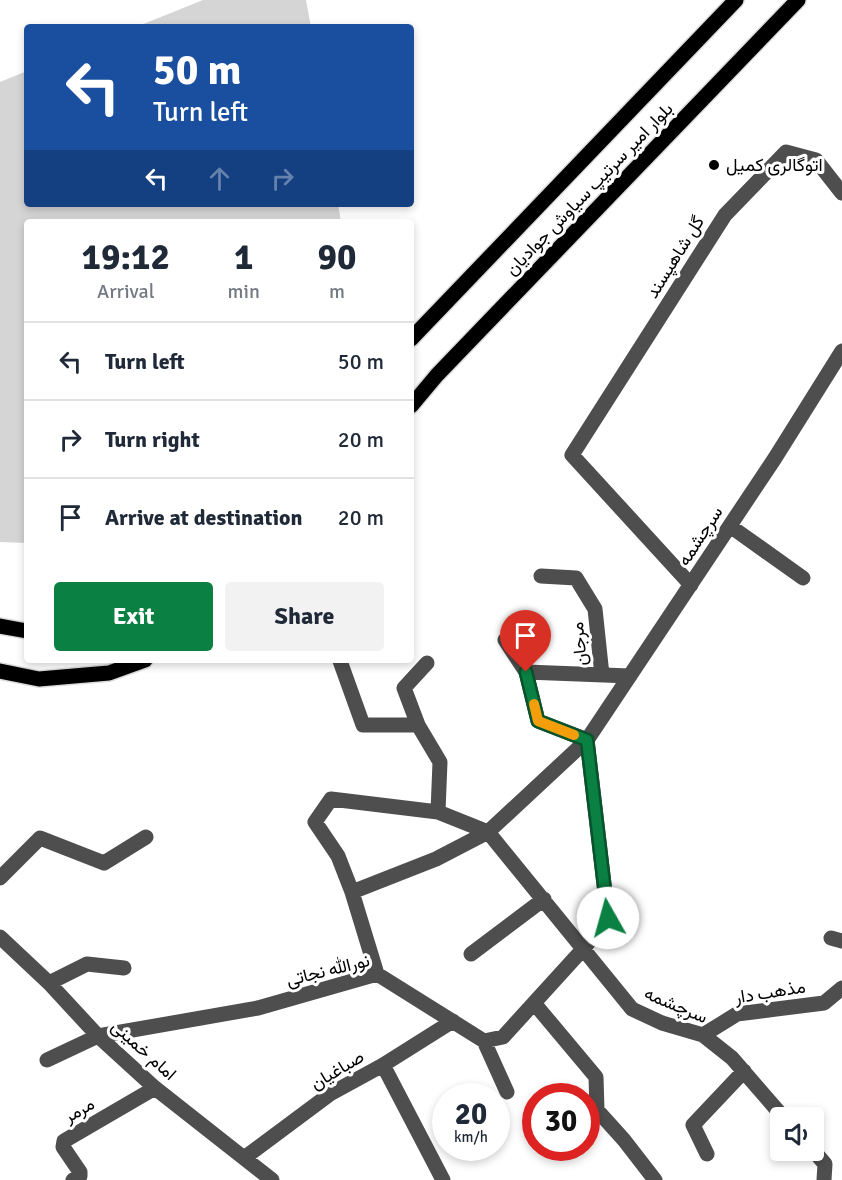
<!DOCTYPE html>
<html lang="en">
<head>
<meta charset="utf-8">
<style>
  :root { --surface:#fff; --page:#f2f2f3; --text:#1f2937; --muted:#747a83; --line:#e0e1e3; --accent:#0b8043 }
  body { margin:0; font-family:Signika,Vazirmatn,sans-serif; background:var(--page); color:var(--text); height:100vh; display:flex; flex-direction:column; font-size:22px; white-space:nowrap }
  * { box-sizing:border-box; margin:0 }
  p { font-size:20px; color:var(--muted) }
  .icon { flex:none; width:33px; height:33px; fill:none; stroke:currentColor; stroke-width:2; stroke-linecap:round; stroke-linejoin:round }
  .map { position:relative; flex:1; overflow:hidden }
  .side { position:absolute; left:24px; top:219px; width:390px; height:444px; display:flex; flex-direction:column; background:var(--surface); border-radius:6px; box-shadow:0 3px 9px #0003 }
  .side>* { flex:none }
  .top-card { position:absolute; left:24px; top:24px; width:390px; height:183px; border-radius:6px; box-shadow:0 3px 9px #0003; background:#1a4fa0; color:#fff; overflow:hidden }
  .tools { position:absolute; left:770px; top:1107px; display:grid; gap:12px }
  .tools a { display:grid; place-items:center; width:54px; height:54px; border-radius:6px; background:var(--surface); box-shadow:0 3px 9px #0003; font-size:30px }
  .speed { position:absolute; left:432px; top:1083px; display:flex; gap:12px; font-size:30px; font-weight:700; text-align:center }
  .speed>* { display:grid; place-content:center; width:78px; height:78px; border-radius:50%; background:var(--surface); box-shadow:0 3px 9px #0003; line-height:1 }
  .speed small { font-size:15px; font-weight:400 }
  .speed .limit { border:9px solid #d22; background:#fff; color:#111 }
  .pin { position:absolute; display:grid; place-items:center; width:51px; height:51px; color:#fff; margin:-62px -26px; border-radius:50% 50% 50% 0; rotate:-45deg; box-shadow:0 0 6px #0007 }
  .pin .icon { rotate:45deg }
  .me { position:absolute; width:66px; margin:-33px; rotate:353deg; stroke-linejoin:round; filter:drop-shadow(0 0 4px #0008) }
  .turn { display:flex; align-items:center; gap:21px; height:126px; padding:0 30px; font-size:27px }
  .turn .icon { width:78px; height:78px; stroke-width:2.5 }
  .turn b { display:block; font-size:42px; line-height:51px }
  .lanes { display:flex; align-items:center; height:57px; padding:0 30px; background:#0003; justify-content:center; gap:30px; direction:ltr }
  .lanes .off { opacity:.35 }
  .eta { display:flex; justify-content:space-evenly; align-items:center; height:102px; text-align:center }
  .eta b { font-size:36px; font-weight:700; line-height:42px }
  .button { display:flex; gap:12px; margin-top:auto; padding:12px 30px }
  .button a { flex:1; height:69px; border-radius:6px; background:var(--accent); color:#fff; font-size:24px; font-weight:700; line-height:69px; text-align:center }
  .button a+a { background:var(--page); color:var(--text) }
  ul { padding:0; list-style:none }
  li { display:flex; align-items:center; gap:18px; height:78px; padding:0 30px; border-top:2px solid var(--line) }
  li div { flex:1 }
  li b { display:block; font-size:22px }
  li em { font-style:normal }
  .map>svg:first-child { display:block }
  .green { fill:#d5d5d5 }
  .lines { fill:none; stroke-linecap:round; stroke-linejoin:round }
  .major-casing { stroke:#dbdbdb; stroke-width:18 }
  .minor { stroke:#4e4e4e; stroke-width:15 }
  .major { stroke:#000; stroke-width:15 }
  .route-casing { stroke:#07532c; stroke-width:15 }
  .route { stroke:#0b8043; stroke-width:10 }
  .slow { stroke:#f59e0b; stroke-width:10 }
  .poi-dot { fill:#000; stroke:#fff; stroke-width:2 }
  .labels { text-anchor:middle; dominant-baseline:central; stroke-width:6; stroke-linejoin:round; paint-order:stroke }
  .poi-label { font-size:18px; fill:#000; stroke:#fff; text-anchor:start }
  .street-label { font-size:18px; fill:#000; stroke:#fff }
</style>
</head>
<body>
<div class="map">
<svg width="842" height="1180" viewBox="0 0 842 1180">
  <rect width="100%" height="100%" fill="#fff"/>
  <!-- green -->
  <path class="green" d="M 203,0 L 306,0 L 311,27 L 136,27 Z
    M 27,71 L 27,204 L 338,204 L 341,222 L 27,222 L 27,543 L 0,542 L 0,82 Z"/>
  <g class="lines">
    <defs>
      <path id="major" d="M 411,339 L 736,0
        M 411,406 L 437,375 L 798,0
        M 0,626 L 27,631
        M 0,671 L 39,679 L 109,673 L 145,660"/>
    </defs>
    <!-- major casing -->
    <use href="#major" class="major-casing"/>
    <!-- minor -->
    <path class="minor" d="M 730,526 L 803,578
      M 541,576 L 576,578 L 595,609 L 602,675
      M 691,585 L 572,455 L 725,215 L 786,152 L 816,160 L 842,193
      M 505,640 L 526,672 L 538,721 L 587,740
      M 340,661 L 363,725 L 418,725
      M 427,663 L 404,688 L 418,725 L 440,762 L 438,812
      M 526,672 L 630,676
      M 0,878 L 40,838 L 104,863 L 146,837
      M 352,892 L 436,859 L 488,832 L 587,740 L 775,458 L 842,351
      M 0,937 L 49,983 L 98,1036 L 155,1088 L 272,1180
      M 831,938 L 842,941
      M 471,954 L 544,899
      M 377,974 L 352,892 L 338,856 L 315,822 L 331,799 L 438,812 L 488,832 L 632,1009 L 662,1023 L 703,1035 L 732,1058 L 784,1118
      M 49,983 L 87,964 L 124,968
      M 534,1003 L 596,1077 L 597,1110 L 624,1140 L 655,1180
      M 703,1035 L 737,1014 L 824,1003 L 842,988
      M 484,1041 L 507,1092
      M 47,1060 L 98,1036 L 258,1008 L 377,974 L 484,1041 L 503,1037 L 584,948 L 608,918 L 587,740
      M 383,1065 L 443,1180
      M 813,1150 L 825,1164 L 824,1180
      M 707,1154 L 693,1125 L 744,1071
      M 244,1158 L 330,1094 L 383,1065 L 453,1021
      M 73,1180 L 80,1176 L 80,1172 L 63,1147 L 64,1141 L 155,1088"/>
    <!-- major -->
    <use href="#major" class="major"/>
  </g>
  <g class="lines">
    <defs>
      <path id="route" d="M 526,672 L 538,721 L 587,740 L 608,918"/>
    </defs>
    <!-- route casing -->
    <use href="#route" class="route-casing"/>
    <!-- route -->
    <use href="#route" class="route"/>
    <!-- slow -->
    <path class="slow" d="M 534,704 L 538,721 L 574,735"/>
  </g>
  <!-- markers -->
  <circle class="poi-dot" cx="714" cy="165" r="6"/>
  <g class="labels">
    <!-- poi labels -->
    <g class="poi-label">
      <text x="726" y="165">اتوگالری کمیل</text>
    </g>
    <!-- street labels -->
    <g class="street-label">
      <text transform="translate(589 189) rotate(-46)">بلوار امیر سرتیپ سیاوش جوادیان</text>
      <text transform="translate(675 257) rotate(-58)">گل شاهپسند</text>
      <text transform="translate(700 536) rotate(-57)">سرچشمه</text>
      <text transform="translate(579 644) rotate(-96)">مرجان</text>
      <text transform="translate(328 970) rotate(-14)">نورالله نجاتی</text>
      <text transform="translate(770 992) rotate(-9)">مذهب دار</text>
      <text transform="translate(676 1005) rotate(23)">سرچشمه</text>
      <text transform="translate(144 1050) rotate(42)">امام خمینی</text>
      <text transform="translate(337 1070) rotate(-31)">صباغیان</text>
      <text transform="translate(79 1110) rotate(-30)">مرمر</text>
    </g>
  </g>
</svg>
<div class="tools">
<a><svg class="icon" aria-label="sound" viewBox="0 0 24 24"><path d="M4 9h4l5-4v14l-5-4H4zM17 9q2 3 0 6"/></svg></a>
</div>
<div class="speed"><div>20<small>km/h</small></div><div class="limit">30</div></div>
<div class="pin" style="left:526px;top:672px;background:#d93025"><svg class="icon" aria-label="arrive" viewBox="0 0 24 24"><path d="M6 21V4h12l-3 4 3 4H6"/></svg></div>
<svg class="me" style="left:608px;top:918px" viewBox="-20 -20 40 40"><circle r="19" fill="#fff"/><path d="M0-13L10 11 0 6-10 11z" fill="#0b8043"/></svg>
<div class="top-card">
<div class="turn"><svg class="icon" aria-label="left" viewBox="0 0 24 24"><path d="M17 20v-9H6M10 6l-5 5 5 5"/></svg><div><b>50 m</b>Turn left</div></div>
<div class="lanes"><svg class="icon" aria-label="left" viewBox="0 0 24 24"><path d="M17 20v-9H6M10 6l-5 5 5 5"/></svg><svg class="icon off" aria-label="ahead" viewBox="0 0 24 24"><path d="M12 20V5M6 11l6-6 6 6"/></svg><svg class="icon off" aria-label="right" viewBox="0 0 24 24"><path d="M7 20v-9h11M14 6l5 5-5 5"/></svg></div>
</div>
<section class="side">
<div class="eta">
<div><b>19:12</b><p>Arrival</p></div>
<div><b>1</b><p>min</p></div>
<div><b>90</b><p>m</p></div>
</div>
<ul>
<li><svg class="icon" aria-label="left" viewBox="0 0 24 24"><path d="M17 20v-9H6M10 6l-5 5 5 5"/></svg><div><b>Turn left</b></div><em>50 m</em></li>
<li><svg class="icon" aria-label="right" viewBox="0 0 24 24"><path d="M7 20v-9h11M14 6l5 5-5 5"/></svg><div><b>Turn right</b></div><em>20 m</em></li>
<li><svg class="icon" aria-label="arrive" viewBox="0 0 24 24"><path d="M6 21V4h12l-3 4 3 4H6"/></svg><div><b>Arrive at destination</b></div><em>20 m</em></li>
</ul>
<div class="button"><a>Exit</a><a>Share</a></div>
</section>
</div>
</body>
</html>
